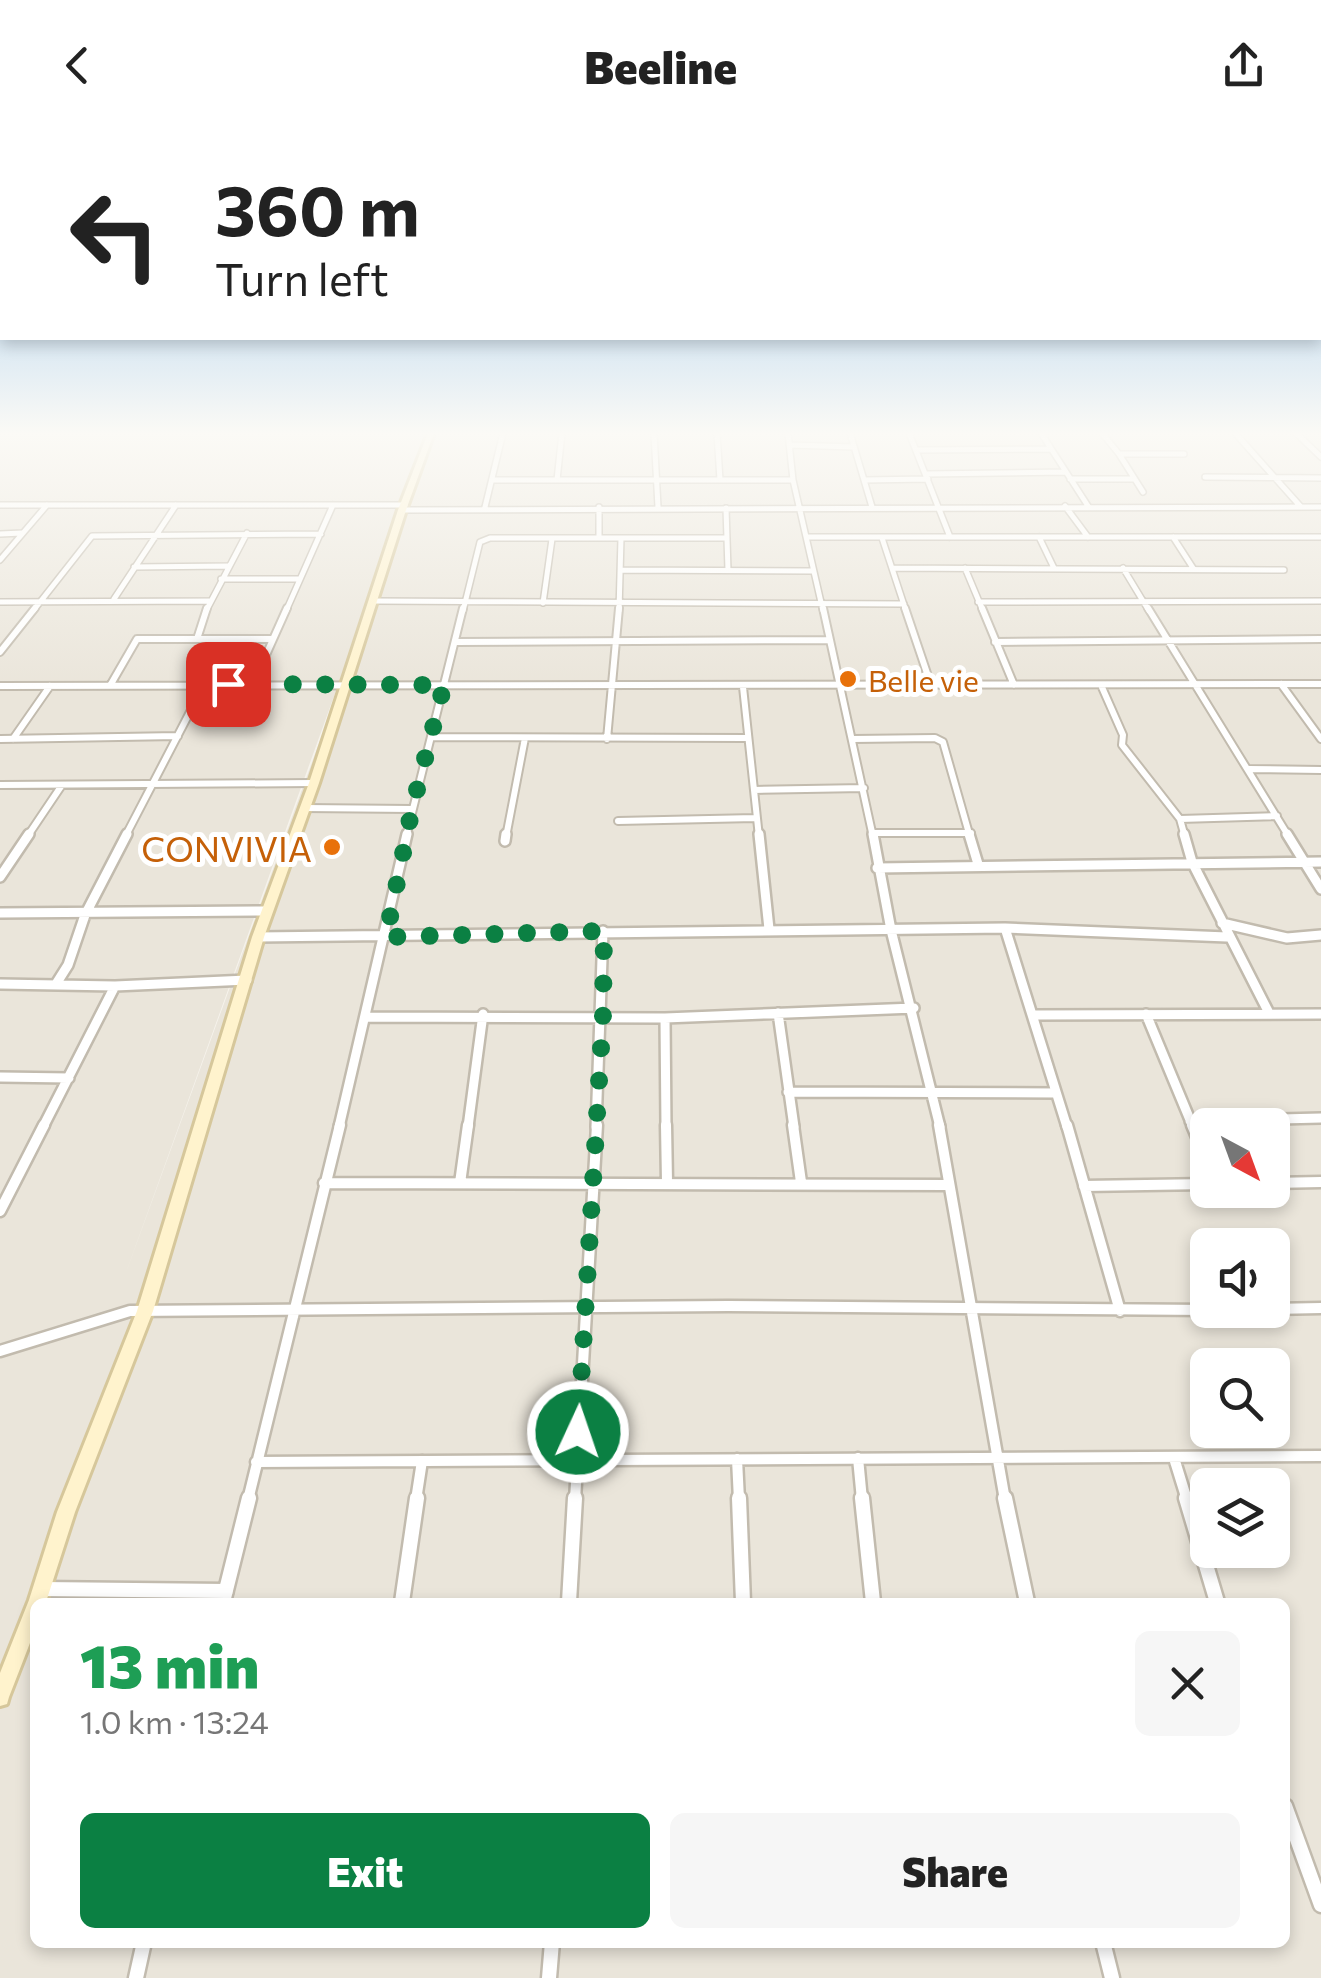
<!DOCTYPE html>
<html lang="en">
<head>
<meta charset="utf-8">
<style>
  :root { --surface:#fff; --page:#f6f6f6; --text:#222; --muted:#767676; --accent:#0b8043 }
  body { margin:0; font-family:Commissioner,sans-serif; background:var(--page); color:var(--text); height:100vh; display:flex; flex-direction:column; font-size:38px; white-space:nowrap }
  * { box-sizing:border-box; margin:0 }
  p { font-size:32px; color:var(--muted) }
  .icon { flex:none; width:55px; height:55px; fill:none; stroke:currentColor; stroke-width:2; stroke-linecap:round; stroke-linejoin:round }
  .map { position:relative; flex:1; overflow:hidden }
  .details { position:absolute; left:30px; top:1468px; width:1260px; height:350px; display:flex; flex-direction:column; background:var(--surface); border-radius:15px; box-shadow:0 5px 15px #0003 }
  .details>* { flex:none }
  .hud { position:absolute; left:0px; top:0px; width:1322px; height:210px; box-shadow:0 5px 15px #0003; background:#fff; color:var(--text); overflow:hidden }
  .needle { width:65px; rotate:139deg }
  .fabs { position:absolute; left:1190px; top:978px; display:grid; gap:20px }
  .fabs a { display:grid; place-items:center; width:100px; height:100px; border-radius:15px; background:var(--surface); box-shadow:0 5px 15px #0003; font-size:50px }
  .pin { position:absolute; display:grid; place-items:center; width:85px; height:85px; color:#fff; margin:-42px; border-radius:20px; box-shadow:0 5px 15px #0006 }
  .me { position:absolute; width:110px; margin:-55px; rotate:3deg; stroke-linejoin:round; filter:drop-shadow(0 0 8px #0008) }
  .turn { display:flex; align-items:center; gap:35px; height:210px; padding:0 50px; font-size:45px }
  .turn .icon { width:130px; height:130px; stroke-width:2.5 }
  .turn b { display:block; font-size:70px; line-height:85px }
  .round { display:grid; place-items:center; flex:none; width:105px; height:105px; border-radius:15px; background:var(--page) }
  .summary { display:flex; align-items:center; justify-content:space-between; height:170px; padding:0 50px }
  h1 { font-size:60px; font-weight:800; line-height:75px; color:#1e9e55 }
  .cta { display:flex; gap:20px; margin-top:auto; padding:20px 50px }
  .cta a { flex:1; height:115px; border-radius:15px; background:var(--accent); color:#fff; font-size:40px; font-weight:800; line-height:115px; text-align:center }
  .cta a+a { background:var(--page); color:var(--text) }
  header { display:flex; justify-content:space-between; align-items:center; height:130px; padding:0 50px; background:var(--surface); font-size:45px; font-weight:800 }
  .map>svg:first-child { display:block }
  .residential { fill:#eae5da; fill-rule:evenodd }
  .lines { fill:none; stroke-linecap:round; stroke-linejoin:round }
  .street-far4-casing { stroke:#c2bbae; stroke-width:8 }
  .street-far3-casing { stroke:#c2bbae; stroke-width:10 }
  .street-far2-casing { stroke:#c2bbae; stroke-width:14 }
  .street-far1-casing { stroke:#c2bbae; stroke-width:15 }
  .street-casing { stroke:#c2bbae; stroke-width:19 }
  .secondary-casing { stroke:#d6c79b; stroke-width:6 }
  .street-far4 { stroke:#fff; stroke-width:5 }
  .street-far3 { stroke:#fff; stroke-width:6 }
  .street-far2 { stroke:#fff; stroke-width:9 }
  .street-far1 { stroke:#fff; stroke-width:10 }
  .street { stroke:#fff; stroke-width:14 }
  .secondary { fill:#fff3cd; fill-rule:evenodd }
  .route { stroke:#0b8043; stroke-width:18; stroke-dasharray:0 32.4 }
  .food-dot { fill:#e8710a; stroke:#fff; stroke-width:4 }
  .labels { text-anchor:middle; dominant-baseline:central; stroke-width:10; stroke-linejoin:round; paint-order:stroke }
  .far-food-label { font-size:30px; fill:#c56008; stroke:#fff; text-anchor:start }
  .food-label { font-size:35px; fill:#c56008; stroke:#fff; text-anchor:end }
</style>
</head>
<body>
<header><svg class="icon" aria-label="back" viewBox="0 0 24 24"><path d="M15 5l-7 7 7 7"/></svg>Beeline<svg class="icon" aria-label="share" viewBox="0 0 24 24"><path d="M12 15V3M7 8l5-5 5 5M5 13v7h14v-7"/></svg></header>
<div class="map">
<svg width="1321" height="1848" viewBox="0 0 1321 1848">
  <rect width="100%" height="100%" fill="#f6f3ec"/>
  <!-- residential -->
  <path class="residential" d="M 0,303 L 429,303 L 124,1148 L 432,303 L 1321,303 L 1321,1848 L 0,1848 ZM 1208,995 L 1272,995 L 1272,1060 L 1208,1060 ZM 1208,1115 L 1272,1115 L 1272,1180 L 1208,1180 ZM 1208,1235 L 1272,1235 L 1272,1300 L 1208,1300 ZM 1208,1355 L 1272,1355 L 1272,1420 L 1208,1420 ZM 35,1472 L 1285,1472 L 1285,1812 L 35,1812 Z"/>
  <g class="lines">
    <defs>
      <path id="street-far4" d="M 654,303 L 658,377
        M 717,303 L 720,350
        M 788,303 L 793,350 L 823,481
        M 850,303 L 864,350
        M 909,303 L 950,407
        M 1041,303 L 1088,376
        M 1102,303 L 1119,324
        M 1235,303 L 1301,377
        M 1296,303 L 1321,327
        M 790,315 L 854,317
        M 917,320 L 1050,319
        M 926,344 L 1065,342
        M 1205,347 L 1321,348
        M 1070,349 L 1134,349
        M 493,350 L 793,350
        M 557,350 L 562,303
        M 1143,362 L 1119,324 L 1184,324
        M 0,375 L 405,375
        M 1065,376 L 1088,407
        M 485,377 L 503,303
        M 599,377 L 599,408
        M 872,377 L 864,350 L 928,349
        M 726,378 L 728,440
        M 402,380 L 1321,377
        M 0,404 L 22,403
        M 808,407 L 1321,407
        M 1039,407 L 1054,438
        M 1173,407 L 1193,438
        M 882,408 L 906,481
        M 0,430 L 47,375
        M 134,437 L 228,436
        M 892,438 L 1284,440
        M 965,438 L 983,481
        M 1123,438 L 1149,481
        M 622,440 L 813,441
        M 221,449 L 300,449
        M 114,469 L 176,375
        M 373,471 L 904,474
        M 0,472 L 209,471
        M 978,472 L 1321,471
        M 543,473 L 552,409
        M 33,481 L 92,406 L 321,404
        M 206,481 L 247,403
        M 286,481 L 333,375
        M 463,481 L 480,412 L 490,408 L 727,408
        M 619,481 L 621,408"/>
      <path id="street-far3" d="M 823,478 L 873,707
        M 905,478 L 931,555
        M 982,478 L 1014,555
        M 1148,478 L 1289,707
        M 197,509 L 207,478
        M 455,512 L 829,510
        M 995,512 L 1321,509
        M 0,522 L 35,478
        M 111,554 L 137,509 L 273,509
        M 253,554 L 287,478
        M 1281,554 L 1321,609
        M 1101,555 L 1123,605 L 1122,615 L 1180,689 L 1185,707
        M 0,556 L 1321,554
        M 743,557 L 759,707
        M 431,607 L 746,608
        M 0,609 L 178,606
        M 13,609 L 50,556
        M 607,609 L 619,478
        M 853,609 L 935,608 L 943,612 L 970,707
        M 1249,639 L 1321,640
        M 0,655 L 314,653
        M 754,660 L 864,658
        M 304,678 L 412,679
        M 1180,689 L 1277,686
        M 618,691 L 755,688
        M 872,703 L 971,703
        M 27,707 L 62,655
        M 125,707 L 204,555
        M 406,707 L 463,478
        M 506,707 L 525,608"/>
      <path id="street-far2" d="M 759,704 L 769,799
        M 873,704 L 891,800 L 940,997
        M 969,704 L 978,734
        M 1184,704 L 1192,732 L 1268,881
        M 1287,704 L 1321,759
        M 505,711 L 506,704
        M 877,738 L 1321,732
        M 0,747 L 29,704
        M 0,783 L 267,781
        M 1222,793 L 1287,808 L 1321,805
        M 1005,798 L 1067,997
        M 258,807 L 1005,798 L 1227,807
        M 0,854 L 115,856 L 247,850
        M 56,854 L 68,835 L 85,785 L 127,704
        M 778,883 L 794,997
        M 1146,884 L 1193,997
        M 1035,885 L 1321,884
        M 365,887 L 665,888 L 914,878
        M 665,888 L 666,997
        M 0,947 L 69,948
        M 788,962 L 1056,963
        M 1190,991 L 1321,988
        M 43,997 L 115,856
        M 339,997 L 407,704
        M 468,997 L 483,884
        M 596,997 L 603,801"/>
      <path id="street-far1" d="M 666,995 L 667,1052
        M 793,995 L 801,1052
        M 939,995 L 1005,1370
        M 1067,995 L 1120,1181
        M 1192,995 L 1208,1033
        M 324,1053 L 948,1055
        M 460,1053 L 468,995
        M 1272,1053 L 1321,1052
        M 1084,1056 L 1208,1054
        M 0,1081 L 44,995
        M 1272,1179 L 1321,1178
        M 0,1221 L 130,1181 L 728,1176 L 1208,1180
        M 858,1328 L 862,1370
        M 1174,1328 L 1187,1370
        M 737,1329 L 739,1370
        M 256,1332 L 1321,1326
        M 248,1370 L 340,995
        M 416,1370 L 422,1331
        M 575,1370 L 597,995"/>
      <path id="street" d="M 739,1368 L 743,1472
        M 862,1368 L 873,1472
        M 1005,1368 L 1027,1472
        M 1186,1368 L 1217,1472
        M 42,1459 L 226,1461
        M 223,1472 L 249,1368
        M 402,1472 L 417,1368
        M 569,1472 L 575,1368
        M 1285,1676 L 1321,1775
        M 1103,1812 L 1112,1848
        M 136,1848 L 144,1812
        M 549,1848 L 552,1812"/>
      <path id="secondary" d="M 428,303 L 434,303 L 406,380 L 319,653 L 264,807 L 153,1181 L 75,1382 L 46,1472 L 35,1472 L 35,1500 L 9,1567 L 7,1574 L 0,1576 L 0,1543 L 29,1470 L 57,1382 L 137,1181 L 252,807 L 309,653 L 398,380 Z"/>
    </defs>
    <!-- street-far4 casing -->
    <use href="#street-far4" class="street-far4-casing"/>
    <!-- street-far3 casing -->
    <use href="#street-far3" class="street-far3-casing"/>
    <!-- street-far2 casing -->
    <use href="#street-far2" class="street-far2-casing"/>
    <!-- street-far1 casing -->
    <use href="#street-far1" class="street-far1-casing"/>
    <!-- street casing -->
    <use href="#street" class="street-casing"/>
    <!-- secondary casing -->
    <use href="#secondary" class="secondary-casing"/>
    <!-- street-far4 -->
    <use href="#street-far4" class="street-far4"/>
    <!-- street-far3 -->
    <use href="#street-far3" class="street-far3"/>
    <!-- street-far2 -->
    <use href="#street-far2" class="street-far2"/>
    <!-- street-far1 -->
    <use href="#street-far1" class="street-far1"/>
    <!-- street -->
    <use href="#street" class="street"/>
    <!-- secondary -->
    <use href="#secondary" class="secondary"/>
  </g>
  <!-- sky -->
  <linearGradient id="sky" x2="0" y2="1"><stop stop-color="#8fc1ec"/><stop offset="0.54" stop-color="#fbfaf6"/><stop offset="1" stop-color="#fbfaf6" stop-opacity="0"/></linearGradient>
  <rect width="1321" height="562" fill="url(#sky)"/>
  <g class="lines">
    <!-- route -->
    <path class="route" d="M 228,554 L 444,555 L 412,679 L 386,807 L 604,801 L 603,885 L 578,1302"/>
  </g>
  <!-- markers -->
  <g class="food-dot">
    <circle cx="848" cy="549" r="10"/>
    <circle cx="332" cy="717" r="10"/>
  </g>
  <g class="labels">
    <!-- far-food labels -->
    <g class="far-food-label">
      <text x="868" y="549">Belle vie</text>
    </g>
    <!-- food labels -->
    <g class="food-label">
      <text x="312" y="717">CONVIVIA</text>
    </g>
  </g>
</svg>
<div class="fabs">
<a><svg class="needle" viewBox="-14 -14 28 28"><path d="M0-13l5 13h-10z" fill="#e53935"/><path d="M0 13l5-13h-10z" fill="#767676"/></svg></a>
<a><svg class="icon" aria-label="sound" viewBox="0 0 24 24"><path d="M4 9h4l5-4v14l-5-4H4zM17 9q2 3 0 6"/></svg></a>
<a><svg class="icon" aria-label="search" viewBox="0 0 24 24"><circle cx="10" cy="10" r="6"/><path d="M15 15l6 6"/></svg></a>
<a><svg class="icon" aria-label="layers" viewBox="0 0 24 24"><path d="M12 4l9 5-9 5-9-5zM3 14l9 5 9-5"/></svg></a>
</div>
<div class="pin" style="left:228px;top:554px;background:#d93025"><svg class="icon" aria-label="arrive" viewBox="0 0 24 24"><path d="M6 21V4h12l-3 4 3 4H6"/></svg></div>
<svg class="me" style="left:578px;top:1302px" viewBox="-20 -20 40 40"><circle r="17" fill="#0b8043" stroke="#fff" stroke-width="3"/><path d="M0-11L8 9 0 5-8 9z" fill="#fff"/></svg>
<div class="hud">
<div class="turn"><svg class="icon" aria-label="left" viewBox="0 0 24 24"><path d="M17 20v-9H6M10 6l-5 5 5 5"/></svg><div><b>360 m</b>Turn left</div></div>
</div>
<section class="details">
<div class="summary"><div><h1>13 min</h1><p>1.0 km · 13:24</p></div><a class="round"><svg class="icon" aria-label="close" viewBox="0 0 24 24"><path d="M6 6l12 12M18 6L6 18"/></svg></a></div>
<div class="cta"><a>Exit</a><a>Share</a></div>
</section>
</div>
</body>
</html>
